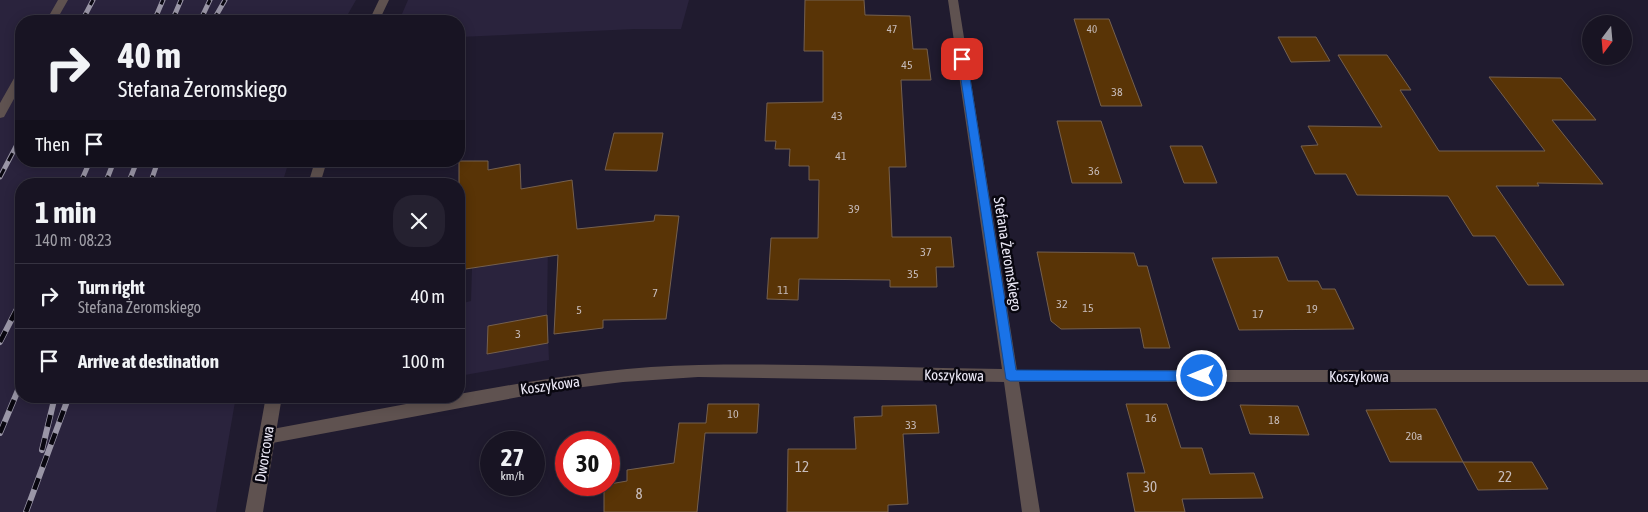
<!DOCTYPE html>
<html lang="en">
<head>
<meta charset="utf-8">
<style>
  :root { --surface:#181423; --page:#252130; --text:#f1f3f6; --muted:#9f9ea6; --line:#363341 }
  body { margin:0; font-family:"Asap Condensed",sans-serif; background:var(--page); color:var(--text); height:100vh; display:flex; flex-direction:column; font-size:19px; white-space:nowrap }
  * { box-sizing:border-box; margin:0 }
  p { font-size:16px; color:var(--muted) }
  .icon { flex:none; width:28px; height:28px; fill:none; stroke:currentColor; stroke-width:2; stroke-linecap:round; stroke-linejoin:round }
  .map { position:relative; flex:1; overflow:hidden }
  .sheet { position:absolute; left:15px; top:178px; width:450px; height:225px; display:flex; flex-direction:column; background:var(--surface); border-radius:20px; box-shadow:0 2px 12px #0003,0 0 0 1px var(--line) }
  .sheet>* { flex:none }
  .guide { position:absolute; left:15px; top:15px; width:450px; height:152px; border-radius:20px; box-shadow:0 2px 12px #0003,0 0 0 1px var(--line); background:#181423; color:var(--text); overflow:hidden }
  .needle { width:32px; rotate:196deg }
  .tools { position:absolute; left:1582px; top:15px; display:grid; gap:10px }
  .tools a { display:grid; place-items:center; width:50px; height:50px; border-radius:50%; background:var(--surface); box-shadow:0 2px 12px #0003,0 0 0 1px var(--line); font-size:25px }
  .speed { position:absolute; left:480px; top:431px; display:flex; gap:10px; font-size:25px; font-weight:700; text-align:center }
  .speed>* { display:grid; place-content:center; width:65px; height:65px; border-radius:50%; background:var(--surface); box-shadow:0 2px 12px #0003,0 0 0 1px var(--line); line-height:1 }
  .speed small { font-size:12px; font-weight:400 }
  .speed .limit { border:8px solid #d22; background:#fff; color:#111 }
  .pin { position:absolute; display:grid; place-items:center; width:42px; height:42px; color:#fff; margin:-21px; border-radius:10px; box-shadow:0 2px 8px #0006 }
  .me { position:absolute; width:55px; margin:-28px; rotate:270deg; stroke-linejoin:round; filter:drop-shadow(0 0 4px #0008) }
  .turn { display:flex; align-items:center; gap:18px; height:105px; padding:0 20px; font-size:22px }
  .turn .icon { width:65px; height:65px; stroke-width:2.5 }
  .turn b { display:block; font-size:35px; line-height:42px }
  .then { display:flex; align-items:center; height:48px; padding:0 20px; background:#0003; gap:10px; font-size:19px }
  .round { display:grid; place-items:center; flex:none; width:52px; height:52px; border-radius:20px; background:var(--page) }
  .summary { display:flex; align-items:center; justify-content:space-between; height:85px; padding:0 20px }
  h1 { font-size:30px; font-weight:700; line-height:38px }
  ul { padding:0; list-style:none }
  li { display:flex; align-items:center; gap:15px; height:65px; padding:0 20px; border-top:1px solid var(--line) }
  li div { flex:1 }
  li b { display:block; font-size:19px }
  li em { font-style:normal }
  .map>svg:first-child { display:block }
  .built { fill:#2a233d }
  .building { fill:#593406; stroke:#75604e }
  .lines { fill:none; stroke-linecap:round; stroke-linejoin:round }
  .minor { fill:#5f5250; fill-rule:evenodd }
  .tertiary { fill:#5f5250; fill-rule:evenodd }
  .rail-far1-casing { stroke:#9a96a7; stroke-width:5 }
  .rail-casing { stroke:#9a96a7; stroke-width:6 }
  .rail-far1 { stroke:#090710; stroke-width:3; stroke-dasharray:9; stroke-linecap:butt }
  .rail { stroke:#090710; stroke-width:4.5; stroke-dasharray:12; stroke-linecap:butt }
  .route { fill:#1a73e8; stroke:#114b97 }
  .labels { text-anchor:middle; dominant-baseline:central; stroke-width:5; stroke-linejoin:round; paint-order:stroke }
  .far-number-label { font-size:11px; fill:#c6bbba }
  .number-label { font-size:12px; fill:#c6bbba }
  .street-label { font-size:15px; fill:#ebe8f6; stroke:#090710 }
  .near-number-label { font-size:15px; fill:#c6bbba }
</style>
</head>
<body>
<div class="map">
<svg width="1648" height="512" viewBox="0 0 1648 512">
  <rect width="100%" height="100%" fill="#201b2f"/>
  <!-- built -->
  <path class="built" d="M 0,0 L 356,0 L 344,21 L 21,21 L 21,161 L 289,161 L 282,184 L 21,184 L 21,396 L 236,396 L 216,512 L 0,512 Z
    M 408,0 L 689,0 L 681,29 L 635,29 L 459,37 L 459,21 L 399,21 Z
    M 548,241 L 547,315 L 549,360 L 459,376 L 459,304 L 471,301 L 472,268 L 483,267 L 484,250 Z"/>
  <!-- building -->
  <path class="building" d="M 805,0 L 864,0 L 865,15 L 910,16 L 913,49 L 927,49 L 931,80 L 901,80 L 906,167 L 889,167 L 892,237 L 951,237 L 954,267 L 936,267 L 937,287 L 890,287 L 890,280 L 799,279 L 798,300 L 767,299 L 771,238 L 818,238 L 819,180 L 809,180 L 809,166 L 789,166 L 790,149 L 775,149 L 776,141 L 765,141 L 767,103 L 823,102 L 823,51 L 804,51 Z
    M 1074,19 L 1109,19 L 1142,106 L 1101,106 Z
    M 1278,37 L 1316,37 L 1330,61 L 1291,62 Z
    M 1338,55 L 1387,55 L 1411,90 L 1400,90 L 1439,151 L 1545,151 L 1489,77 L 1561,78 L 1596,120 L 1552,120 L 1603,184 L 1537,183 L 1539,186 L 1496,186 L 1564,285 L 1528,285 L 1495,236 L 1473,236 L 1448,196 L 1357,195 L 1346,174 L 1315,174 L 1301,146 L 1318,145 L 1308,126 L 1382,127 Z
    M 1057,121 L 1101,121 L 1122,183 L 1072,183 Z
    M 614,133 L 663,133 L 657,171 L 605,170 Z
    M 1170,146 L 1202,146 L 1217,183 L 1184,183 Z
    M 459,161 L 488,161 L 488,170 L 520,164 L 521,189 L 572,180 L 577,229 L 654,221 L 655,215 L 679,216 L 666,319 L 603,320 L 603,328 L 554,334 L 558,255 L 459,270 Z
    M 1037,252 L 1134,253 L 1138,266 L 1147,266 L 1170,348 L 1144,348 L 1140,328 L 1061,329 L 1051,321 Z
    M 1278,257 L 1288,281 L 1318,281 L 1322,289 L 1335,289 L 1354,329 L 1239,330 L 1212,258 Z
    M 547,315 L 548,343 L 487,354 L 488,326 Z
    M 708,404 L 759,404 L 757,433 L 705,433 L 697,512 L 604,512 L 604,485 L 627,481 L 627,470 L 674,463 L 679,423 L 706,423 Z
    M 1126,404 L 1167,404 L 1181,448 L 1202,448 L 1210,474 L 1254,473 L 1263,498 L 1182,499 L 1185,512 L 1135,512 L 1127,473 L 1145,473 Z
    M 936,405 L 939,433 L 903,434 L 908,504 L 888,505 L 888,512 L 787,512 L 788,449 L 856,449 L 854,417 L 882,416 L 882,406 Z
    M 1240,405 L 1298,406 L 1309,435 L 1250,434 Z
    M 1436,409 L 1463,462 L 1532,462 L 1548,489 L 1478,490 L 1463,462 L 1390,462 L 1366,410 Z"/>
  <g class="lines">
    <!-- minor -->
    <path class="minor" d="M 58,0 L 68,0 L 56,21 L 46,21 Z
      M 948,0 L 958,0 L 1017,370 L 1648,370 L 1648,382 L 1019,382 L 1040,512 L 1022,512 L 1004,382 L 698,377 L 623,382 L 551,391 L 267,444 L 261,442 L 259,437 L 261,432 L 267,430 L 449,396 L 459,396 L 459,394 C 538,380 618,366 699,365 C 800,363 901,368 1002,369 Z
      M 17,73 L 21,73 L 21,86 L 4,117 L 0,118 L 0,103 Z"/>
    <!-- tertiary -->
    <path class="tertiary" d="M 379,0 L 389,0 L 379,21 L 369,21 Z
      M 315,161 L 327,161 L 320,184 L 308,184 Z
      M 266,396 L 282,396 L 263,512 L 245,512 Z"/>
    <defs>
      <path id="rail-far1" d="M 82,21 L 93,0
        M 154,21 L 163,0
        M 172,21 L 181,0
        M 200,21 L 210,0
        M 213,21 L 225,0
        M 0,177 L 21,137
        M 80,184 L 90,161
        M 105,184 L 114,161
        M 128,184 L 137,161
        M 150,184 L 158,161"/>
      <path id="rail" d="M 0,342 L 21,301
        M 0,433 L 21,383
        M 42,450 L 55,396
        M 26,512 L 69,396"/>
    </defs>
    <!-- rail-far1 casing -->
    <use href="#rail-far1" class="rail-far1-casing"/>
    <!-- rail casing -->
    <use href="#rail" class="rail-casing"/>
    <!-- rail-far1 -->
    <use href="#rail-far1" class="rail-far1"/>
    <!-- rail -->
    <use href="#rail" class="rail"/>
  </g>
  <!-- route -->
  <path class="route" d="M 962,56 L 967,59 L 1016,370 L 1202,371 L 1207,372 L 1209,376 L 1207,380 L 1202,381 L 1010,381 L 1006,379 L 958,59 Z"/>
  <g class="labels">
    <!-- far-number labels -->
    <g class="far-number-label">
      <text x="892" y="29">47</text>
      <text x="1092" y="29">40</text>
    </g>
    <!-- number labels -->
    <g class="number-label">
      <text x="907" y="65">45</text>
      <text x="1117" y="92">38</text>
      <text x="837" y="116">43</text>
      <text x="841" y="156">41</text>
      <text x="1094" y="171">36</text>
      <text x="854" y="209">39</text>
      <text x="926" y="252">37</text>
      <text x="913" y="274">35</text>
      <text x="783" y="290">11</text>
      <text x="655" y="293">7</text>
      <text x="1062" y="304">32</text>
      <text x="1088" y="308">15</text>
      <text x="1312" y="309">19</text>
      <text x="579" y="310">5</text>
      <text x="1258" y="314">17</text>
      <text x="518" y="334">3</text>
      <text x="733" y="414">10</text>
      <text x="1151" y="418">16</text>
      <text x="1274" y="420">18</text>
      <text x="911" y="425">33</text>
      <text x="1414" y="436">20a</text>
    </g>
    <!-- street labels -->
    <g class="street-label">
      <text transform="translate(1008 254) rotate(81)">Stefana Żeromskiego</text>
      <text transform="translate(954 375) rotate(1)">Koszykowa</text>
      <text x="1359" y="376">Koszykowa</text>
      <text transform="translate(550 385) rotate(-8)">Koszykowa</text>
      <text transform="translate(264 454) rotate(-81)">Dworcowa</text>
    </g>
    <!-- near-number labels -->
    <g class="near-number-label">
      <text x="802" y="466">12</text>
      <text x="1505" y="476">22</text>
      <text x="1150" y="486">30</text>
      <text x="639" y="493">8</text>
    </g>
  </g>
</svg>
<div class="tools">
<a><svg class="needle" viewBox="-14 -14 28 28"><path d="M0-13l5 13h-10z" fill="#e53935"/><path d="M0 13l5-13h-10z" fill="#9f9ea6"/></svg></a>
</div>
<div class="speed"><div>27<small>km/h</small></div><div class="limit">30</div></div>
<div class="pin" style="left:962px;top:59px;background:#d93025"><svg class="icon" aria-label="arrive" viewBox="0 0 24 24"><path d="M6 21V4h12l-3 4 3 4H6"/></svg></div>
<svg class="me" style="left:1202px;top:376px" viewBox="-20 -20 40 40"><circle r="17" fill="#1a73e8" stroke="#fff" stroke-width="3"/><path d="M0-11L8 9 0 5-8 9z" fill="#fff"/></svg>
<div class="guide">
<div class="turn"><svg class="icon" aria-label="right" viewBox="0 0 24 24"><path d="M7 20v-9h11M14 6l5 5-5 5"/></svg><div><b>40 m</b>Stefana Żeromskiego</div></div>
<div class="then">Then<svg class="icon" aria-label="arrive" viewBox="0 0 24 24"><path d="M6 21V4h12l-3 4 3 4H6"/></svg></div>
</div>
<section class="sheet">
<div class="summary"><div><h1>1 min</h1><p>140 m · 08:23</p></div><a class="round"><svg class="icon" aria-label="close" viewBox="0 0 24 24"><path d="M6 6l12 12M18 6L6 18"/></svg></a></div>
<ul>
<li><svg class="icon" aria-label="right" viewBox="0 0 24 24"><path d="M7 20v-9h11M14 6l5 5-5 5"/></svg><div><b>Turn right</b><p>Stefana Żeromskiego</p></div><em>40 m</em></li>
<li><svg class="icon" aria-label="arrive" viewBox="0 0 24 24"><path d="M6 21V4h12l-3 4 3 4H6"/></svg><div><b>Arrive at destination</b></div><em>100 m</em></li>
</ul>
</section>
</div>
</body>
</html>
